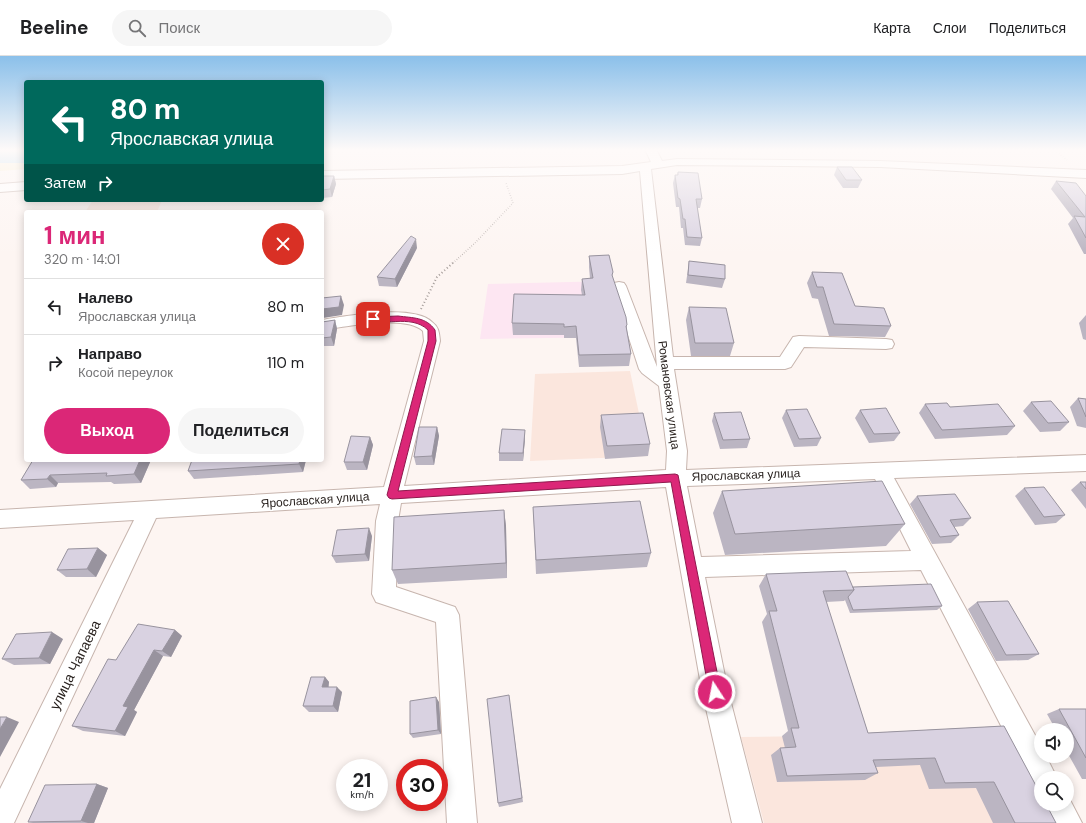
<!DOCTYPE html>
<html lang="ru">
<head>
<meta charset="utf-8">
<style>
  :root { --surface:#fff; --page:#f6f6f6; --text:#202124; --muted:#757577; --line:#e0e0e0; --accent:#db2777 }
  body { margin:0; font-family:"DM Sans",sans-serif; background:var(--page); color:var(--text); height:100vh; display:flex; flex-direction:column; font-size:15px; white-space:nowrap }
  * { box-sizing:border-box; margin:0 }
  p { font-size:13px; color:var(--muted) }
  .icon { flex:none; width:22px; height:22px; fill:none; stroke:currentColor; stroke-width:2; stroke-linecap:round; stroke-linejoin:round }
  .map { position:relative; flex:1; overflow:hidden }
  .side { position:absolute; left:24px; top:154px; width:300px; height:252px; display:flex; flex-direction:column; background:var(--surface); border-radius:4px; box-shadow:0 2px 10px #0003 }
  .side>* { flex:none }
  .guide { position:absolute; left:24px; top:24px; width:300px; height:122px; border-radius:4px; box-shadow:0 2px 10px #0003; background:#00695c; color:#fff; overflow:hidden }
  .buttons { position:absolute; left:1034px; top:667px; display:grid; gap:8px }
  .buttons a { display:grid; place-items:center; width:40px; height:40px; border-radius:50%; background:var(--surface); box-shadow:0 2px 10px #0003; font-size:20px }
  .speed { position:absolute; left:336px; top:703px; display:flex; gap:8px; font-size:20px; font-weight:700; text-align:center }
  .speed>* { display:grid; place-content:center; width:52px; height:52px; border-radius:50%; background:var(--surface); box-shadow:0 2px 10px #0003; line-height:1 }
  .speed small { font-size:10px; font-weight:400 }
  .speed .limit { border:6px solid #d22; background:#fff; color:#111 }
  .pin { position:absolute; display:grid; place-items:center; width:34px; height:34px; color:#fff; margin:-17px; border-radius:8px; box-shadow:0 2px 6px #0006 }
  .me { position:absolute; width:44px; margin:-22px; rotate:349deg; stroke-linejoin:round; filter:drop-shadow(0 0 3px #0008) }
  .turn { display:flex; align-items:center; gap:14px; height:84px; padding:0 20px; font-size:18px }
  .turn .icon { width:52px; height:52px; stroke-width:2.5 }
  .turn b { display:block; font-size:28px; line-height:34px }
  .then { display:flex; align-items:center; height:38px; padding:0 20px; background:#0003; gap:8px; font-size:15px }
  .round { display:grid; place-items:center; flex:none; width:42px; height:42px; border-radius:21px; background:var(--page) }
  .overview { display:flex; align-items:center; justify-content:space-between; height:68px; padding:0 20px }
  h1 { font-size:24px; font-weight:700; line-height:30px; color:var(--accent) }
  .button { display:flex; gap:8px; margin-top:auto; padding:8px 20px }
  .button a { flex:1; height:46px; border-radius:24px; background:var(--accent); color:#fff; font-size:16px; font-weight:700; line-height:46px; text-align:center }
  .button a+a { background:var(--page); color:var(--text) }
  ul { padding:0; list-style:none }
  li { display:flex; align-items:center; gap:12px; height:56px; padding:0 20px; border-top:1px solid var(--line) }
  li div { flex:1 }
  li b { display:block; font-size:15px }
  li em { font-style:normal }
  header { display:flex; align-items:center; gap:24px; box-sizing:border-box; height:56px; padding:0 20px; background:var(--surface); border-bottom:1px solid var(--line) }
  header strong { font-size:19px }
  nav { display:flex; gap:22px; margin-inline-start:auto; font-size:14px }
  .search { width:280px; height:36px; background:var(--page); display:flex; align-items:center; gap:10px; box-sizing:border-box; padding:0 14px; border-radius:22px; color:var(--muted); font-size:15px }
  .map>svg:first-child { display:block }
  .built { fill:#fbe6dd }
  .industrial { fill:#fde6f2 }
  .sand { fill:#f8eec8 }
  .water { fill:#a1d3ee }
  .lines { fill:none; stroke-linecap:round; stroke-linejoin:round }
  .minor-casing { stroke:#c7b5ae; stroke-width:2 }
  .path-far1 { stroke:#a49c99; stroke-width:1.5; stroke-dasharray:0.5 2; stroke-linecap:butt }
  .path { stroke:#a49c99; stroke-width:2; stroke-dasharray:1 2.5; stroke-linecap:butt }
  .minor { fill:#fff; fill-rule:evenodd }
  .wall { fill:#bbb5c2 }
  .shaded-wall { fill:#98939e }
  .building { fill:#d9d2e1; stroke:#98939e }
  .route { fill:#db2777; stroke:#8e194d }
  .labels { text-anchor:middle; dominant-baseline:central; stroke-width:3; stroke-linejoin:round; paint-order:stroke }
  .street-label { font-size:12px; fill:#261f1c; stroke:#fff }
  .near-street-label { font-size:14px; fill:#261f1c; stroke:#fff }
</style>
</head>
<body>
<header>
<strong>Beeline</strong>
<div class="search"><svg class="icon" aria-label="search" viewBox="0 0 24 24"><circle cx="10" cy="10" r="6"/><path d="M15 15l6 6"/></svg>Поиск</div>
<nav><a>Карта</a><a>Слои</a><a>Поделиться</a></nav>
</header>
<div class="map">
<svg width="1086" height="767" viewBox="0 0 1086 767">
  <rect width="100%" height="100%" fill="#fdf5f2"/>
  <!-- built -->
  <path class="built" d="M 93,144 L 162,144 L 157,156 L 85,156 Z
    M 630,315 L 648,400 L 530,405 L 535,318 Z
    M 1009,677 L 1041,737 L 1041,748 L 1056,767 L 764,767 L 741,681 Z"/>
  <!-- industrial -->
  <path class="industrial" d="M 612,225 L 626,281 L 480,283 L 488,228 Z"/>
  <!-- sand -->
  <path class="sand" d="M 0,107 L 26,107 L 26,113 L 0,115 Z"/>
  <!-- water -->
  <path class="water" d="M 0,93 L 26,93 L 26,107 L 0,107 Z"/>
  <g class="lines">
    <defs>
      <path id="minor" d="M 645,93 L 656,93 L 662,105 L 677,103 L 880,105 L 1086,114 L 1086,122 L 880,111 L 677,109 L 651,113 L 673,301 L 780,301 L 793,281 L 799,280 L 886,283 L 892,284 L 894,288 L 892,292 L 886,293 L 804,291 L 791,311 L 785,313 L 674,313 L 687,395 L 686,414 L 1086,399 L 1086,415 L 894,422 L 1041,690 L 1041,700 L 1046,700 L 1057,722 L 1041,722 L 1041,735 L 1033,732 L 921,514 L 705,521 L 728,635 L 762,767 L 732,767 L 702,635 L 666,431 L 401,447 L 398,465 L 396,531 L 455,551 L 459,559 L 477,767 L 447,767 L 436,566 L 376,546 L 372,538 L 376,465 L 380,448 L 156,462 L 14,767 L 0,767 L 0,733 L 134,464 L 0,472 L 0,454 L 384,431 L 424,285 L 423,275 C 406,258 344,271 322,274 L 322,264 C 347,260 413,248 432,266 C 439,271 439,277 440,285 L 404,430 L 666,414 L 667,395 L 659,330 L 642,317 L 639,313 L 612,230 L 614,227 L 619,226 L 624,227 L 626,230 L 657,311 L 640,115 L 622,118 L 322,123 L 322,115 L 622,110 L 651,106 ZM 875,423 L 911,495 L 701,501 L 687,430 Z
        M 26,126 L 26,134 L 0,136 L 0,128 Z
        M 1067,738 L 1082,767 L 1051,767 L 1043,748 L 1067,748 Z"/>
    </defs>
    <!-- minor casing -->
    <use href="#minor" class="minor-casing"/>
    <!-- path-far1 -->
    <path class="path-far1" d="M 1053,93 L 1067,104
      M 453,207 L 475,187 L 513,147 L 506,127"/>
    <!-- path -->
    <path class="path" d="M 421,253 L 437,221 L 454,206"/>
    <!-- minor -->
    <use href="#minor" class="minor"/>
  </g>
  <!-- wall -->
  <path class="wall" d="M 837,111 L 862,124 L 858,132 L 843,132 L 834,119 Z
    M 678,116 L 702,143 L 700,152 L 697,152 L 702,182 L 700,190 L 685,189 L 683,172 L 681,172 L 679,151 L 676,151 L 673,127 L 675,119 L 677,119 Z
    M 322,120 L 334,120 L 336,128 L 332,141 L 322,142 Z
    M 1056,125 L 1086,140 L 1086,198 L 1084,198 L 1068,168 L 1073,162 L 1051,133 Z
    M 417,192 L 397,231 L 379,230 L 377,221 Z
    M 589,200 L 613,216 L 612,221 L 627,269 L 627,274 L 631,298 L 629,310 L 579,311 L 576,282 L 564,282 L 564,279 L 513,279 L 512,267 L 582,239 L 581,234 L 582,223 L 590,223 L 589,211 Z
    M 689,205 L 725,223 L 722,232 L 686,227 L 688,213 Z
    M 812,216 L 855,250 L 891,270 L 885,281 L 829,280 L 818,243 L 812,242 L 807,227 Z
    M 689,251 L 734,287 L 730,300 L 691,300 L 686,264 Z
    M 1086,259 L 1086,284 L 1083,283 L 1079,267 Z
    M 335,264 L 337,273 L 334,290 L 322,290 L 322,266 Z
    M 1078,342 L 1086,343 L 1086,372 L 1077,370 L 1070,351 Z
    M 1031,346 L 1069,366 L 1060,375 L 1040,376 L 1023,355 Z
    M 925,348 L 950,351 L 1015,370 L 1007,379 L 935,383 L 919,357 Z
    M 786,354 L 821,382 L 817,390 L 794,391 L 782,362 Z
    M 860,354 L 900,377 L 894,385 L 869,387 L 855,362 Z
    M 714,357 L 750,383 L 747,392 L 720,393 L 712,365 Z
    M 601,359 L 650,388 L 648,400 L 605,403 L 600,371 Z
    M 437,371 L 439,380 L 434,409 L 416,409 L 414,401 Z
    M 370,381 L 373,389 L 367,414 L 347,414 L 344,406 Z
    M 525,382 L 523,405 L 499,405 L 499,397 Z
    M 33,404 L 151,404 L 141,427 L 114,428 L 111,426 L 58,427 L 56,431 L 30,433 L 21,424 Z
    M 192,404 L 306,404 L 303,416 L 194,423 L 188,415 Z
    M 1080,426 L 1086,426 L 1086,453 L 1071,434 Z
    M 1024,432 L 1065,459 L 1056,467 L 1035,469 L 1015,440 Z
    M 722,435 L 905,468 L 886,490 L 725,499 L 713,457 Z
    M 917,440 L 971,462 L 963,470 L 954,471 L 959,479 L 951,487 L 932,488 L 910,448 Z
    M 533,451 L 651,497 L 647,511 L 536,518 Z
    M 504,454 L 506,470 L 507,522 L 398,528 L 392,514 Z
    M 372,480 L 369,505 L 336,507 L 332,500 Z
    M 98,492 L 107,499 L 96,521 L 66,521 L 57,514 Z
    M 766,518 L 853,531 L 942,550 L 937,554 L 850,557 L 845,544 L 844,545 L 826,546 L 868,677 L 1004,670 L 1056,767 L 993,767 L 976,732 L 929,733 L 920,709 L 876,711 L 878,717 L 865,724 L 777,726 L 771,699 L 780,692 L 785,692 L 782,680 L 788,675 L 762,566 L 767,558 L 759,530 Z
    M 977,546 L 1039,598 L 1028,604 L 996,605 L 968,553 Z
    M 175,574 L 182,580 L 171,601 L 163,600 L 134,654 L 137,656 L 125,680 L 83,675 L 72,670 L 116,604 Z
    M 63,583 L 50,608 L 14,609 L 2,603 Z
    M 325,621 L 329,626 L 329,631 L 342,636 L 338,656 L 309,656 L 303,650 Z
    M 509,639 L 523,746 L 499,751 L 498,747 Z
    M 439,646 L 441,678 L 413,682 L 410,678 Z
    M 1059,653 L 1086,653 L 1086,723 L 1082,723 L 1067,696 L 1067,674 L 1056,674 L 1047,658 Z
    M 97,728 L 108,732 L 94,767 L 33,767 L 28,766 Z"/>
  <!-- shaded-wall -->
  <path class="shaded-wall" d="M 334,120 L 336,128 L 332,141 L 330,133 Z
    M 416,183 L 417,192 L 397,231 L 395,223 Z
    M 341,240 L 344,249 L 342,259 L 323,262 L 322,259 L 322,253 Z
    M 335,264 L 337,273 L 334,290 L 331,281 Z
    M 437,371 L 439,380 L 434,409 L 432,400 Z
    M 525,374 L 525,382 L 523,405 L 523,397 Z
    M 370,381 L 373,389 L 367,414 L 363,406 Z
    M 140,404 L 151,404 L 141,427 L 134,418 Z
    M 300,404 L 306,404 L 303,416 L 299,408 Z
    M 50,419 L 58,427 L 56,431 L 47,423 Z
    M 504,454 L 506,470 L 507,522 L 506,507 Z
    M 369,472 L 372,480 L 369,505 L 365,498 Z
    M 98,492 L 107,499 L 96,521 L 87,513 Z
    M 175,574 L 182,580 L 171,601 L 162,595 Z
    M 52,576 L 63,583 L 50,608 L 39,602 Z
    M 154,594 L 163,600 L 134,654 L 137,656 L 125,680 L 115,675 L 123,650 Z
    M 325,621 L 329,626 L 327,636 L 322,631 Z
    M 337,631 L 342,636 L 338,656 L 333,650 Z
    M 436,641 L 439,646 L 441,678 L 438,674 Z
    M 7,661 L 19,666 L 0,701 L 0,673 Z
    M 97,728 L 108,732 L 94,767 L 88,767 L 81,765 Z"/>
  <!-- building -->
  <path class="building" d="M 837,111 L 852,111 L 862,124 L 846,124 Z
    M 678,116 L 698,117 L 702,143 L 696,143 L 702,182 L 687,181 L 685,163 L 683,163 L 680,143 L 678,142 L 675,119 L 678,119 Z
    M 322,120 L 334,120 L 330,133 L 322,134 Z
    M 1056,125 L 1076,127 L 1086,140 L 1086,182 L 1074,160 L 1085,161 Z
    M 411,180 L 416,183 L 395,223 L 377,221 Z
    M 609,199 L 613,216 L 612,219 L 626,261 L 627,269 L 626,270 L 631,298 L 579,299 L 576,270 L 564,271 L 564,268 L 512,267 L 514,238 L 585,239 L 582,223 L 593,222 L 589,200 Z
    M 689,205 L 725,209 L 725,223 L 688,219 Z
    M 812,216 L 842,217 L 855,250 L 884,252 L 891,270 L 834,268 L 823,231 L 817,231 Z
    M 341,240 L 339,251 L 322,253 L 322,242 Z
    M 689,251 L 726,252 L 734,287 L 695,287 Z
    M 335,264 L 331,281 L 322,282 L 322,266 Z
    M 1078,342 L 1086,343 L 1086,361 Z
    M 1051,345 L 1069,366 L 1048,367 L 1031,346 Z
    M 947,347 L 950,351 L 998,348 L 1015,370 L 942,374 L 925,348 Z
    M 886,352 L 900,377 L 874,378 L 860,354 Z
    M 807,353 L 821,382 L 799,383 L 786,354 Z
    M 741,356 L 750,383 L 723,384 L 714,357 Z
    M 643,357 L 650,388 L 607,390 L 601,359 Z
    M 419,371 L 437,371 L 432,400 L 414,401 Z
    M 502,373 L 525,374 L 523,397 L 499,397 Z
    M 351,380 L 370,381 L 363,406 L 344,406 Z
    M 33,404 L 140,404 L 134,418 L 106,420 L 107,417 L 50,419 L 47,423 L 21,424 Z
    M 192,404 L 300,404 L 299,408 L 188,415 Z
    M 882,425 L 905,468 L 735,478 L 722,435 Z
    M 1080,426 L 1086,426 L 1086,433 Z
    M 1044,431 L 1065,459 L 1044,461 L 1024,432 Z
    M 955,438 L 971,462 L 950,464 L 959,479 L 940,481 L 917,440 Z
    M 640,445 L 651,497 L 536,504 L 533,451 Z
    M 504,454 L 506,507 L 392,514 L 394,461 Z
    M 369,472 L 365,498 L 332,500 L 337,474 Z
    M 98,492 L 87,513 L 57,514 L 68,493 Z
    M 846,515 L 854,534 L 823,535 L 868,677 L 1004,670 L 1041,739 L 1041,748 L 1046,748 L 1056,767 L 1015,767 L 994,726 L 945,727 L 935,702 L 873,704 L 878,717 L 787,720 L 780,692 L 796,691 L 791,672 L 799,672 L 769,555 L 777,555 L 766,518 Z
    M 931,528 L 942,550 L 853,554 L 848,541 L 854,534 L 853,531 Z
    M 1008,545 L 1039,598 L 1006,599 L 977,546 Z
    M 138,568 L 175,574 L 162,595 L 154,594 L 123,650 L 128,651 L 115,675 L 72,670 L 108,603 L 116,604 Z
    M 52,576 L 39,602 L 2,603 L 16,578 Z
    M 311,621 L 325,621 L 322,631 L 337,631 L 333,650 L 303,650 Z
    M 509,639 L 522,742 L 498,747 L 487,643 Z
    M 436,641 L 438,674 L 410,678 L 410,645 Z
    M 1059,653 L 1086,653 L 1086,702 Z
    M 0,661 L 7,661 L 0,673 Z
    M 97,728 L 81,765 L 28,766 L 45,729 Z"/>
  <!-- sky -->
  <linearGradient id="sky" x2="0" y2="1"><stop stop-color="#8bc0ea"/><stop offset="0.47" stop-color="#fefaf9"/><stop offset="1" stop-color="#fefaf9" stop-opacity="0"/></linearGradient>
  <rect width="1086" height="200" fill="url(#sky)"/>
  <!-- route -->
  <path class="route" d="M 398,260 C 413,262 426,261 435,274 L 436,285 L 398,435 L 675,418 L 678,419 L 721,636 L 719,640 L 715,642 L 710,640 L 709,636 L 671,426 L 392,443 L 389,442 L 387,439 L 428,285 L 428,274 C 411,257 379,272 369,263 L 373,261 Z"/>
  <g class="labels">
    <!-- street labels -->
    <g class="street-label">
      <text transform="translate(669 339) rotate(83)">Романовская улица</text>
      <text transform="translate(746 419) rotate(-2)">Ярославская улица</text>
      <text transform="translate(315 444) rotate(-4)">Ярославская улица</text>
    </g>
    <!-- near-street labels -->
    <g class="near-street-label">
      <text transform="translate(75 609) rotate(-64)">улица Чапаева</text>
    </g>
  </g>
</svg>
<div class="buttons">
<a><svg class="icon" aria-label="sound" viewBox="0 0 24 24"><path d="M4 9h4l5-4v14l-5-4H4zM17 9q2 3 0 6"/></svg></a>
<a><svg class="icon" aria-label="search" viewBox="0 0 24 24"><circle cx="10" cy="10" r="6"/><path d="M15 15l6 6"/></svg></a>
</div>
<div class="speed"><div>21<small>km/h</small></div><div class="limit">30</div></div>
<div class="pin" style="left:373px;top:263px;background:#d93025"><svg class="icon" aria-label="arrive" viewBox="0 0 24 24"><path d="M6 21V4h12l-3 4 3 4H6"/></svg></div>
<svg class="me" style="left:715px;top:636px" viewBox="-20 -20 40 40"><circle r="17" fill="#db2777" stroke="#fff" stroke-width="3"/><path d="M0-11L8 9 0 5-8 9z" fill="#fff"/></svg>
<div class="guide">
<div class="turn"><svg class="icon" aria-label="left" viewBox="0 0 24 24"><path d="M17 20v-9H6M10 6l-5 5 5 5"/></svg><div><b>80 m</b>Ярославская улица</div></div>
<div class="then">Затем<svg class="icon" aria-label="right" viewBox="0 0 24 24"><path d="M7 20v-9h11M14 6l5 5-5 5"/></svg></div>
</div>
<section class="side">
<div class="overview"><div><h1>1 мин</h1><p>320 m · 14:01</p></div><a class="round" style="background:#d93025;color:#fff"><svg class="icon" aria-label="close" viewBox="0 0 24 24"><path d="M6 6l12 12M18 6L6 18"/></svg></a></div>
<ul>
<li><svg class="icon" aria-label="left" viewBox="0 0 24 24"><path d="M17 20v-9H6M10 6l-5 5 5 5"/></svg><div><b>Налево</b><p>Ярославская улица</p></div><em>80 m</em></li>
<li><svg class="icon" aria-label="right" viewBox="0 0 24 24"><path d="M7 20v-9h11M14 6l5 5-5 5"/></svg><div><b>Направо</b><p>Косой переулок</p></div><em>110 m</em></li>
</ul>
<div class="button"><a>Выход</a><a>Поделиться</a></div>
</section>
</div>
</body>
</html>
